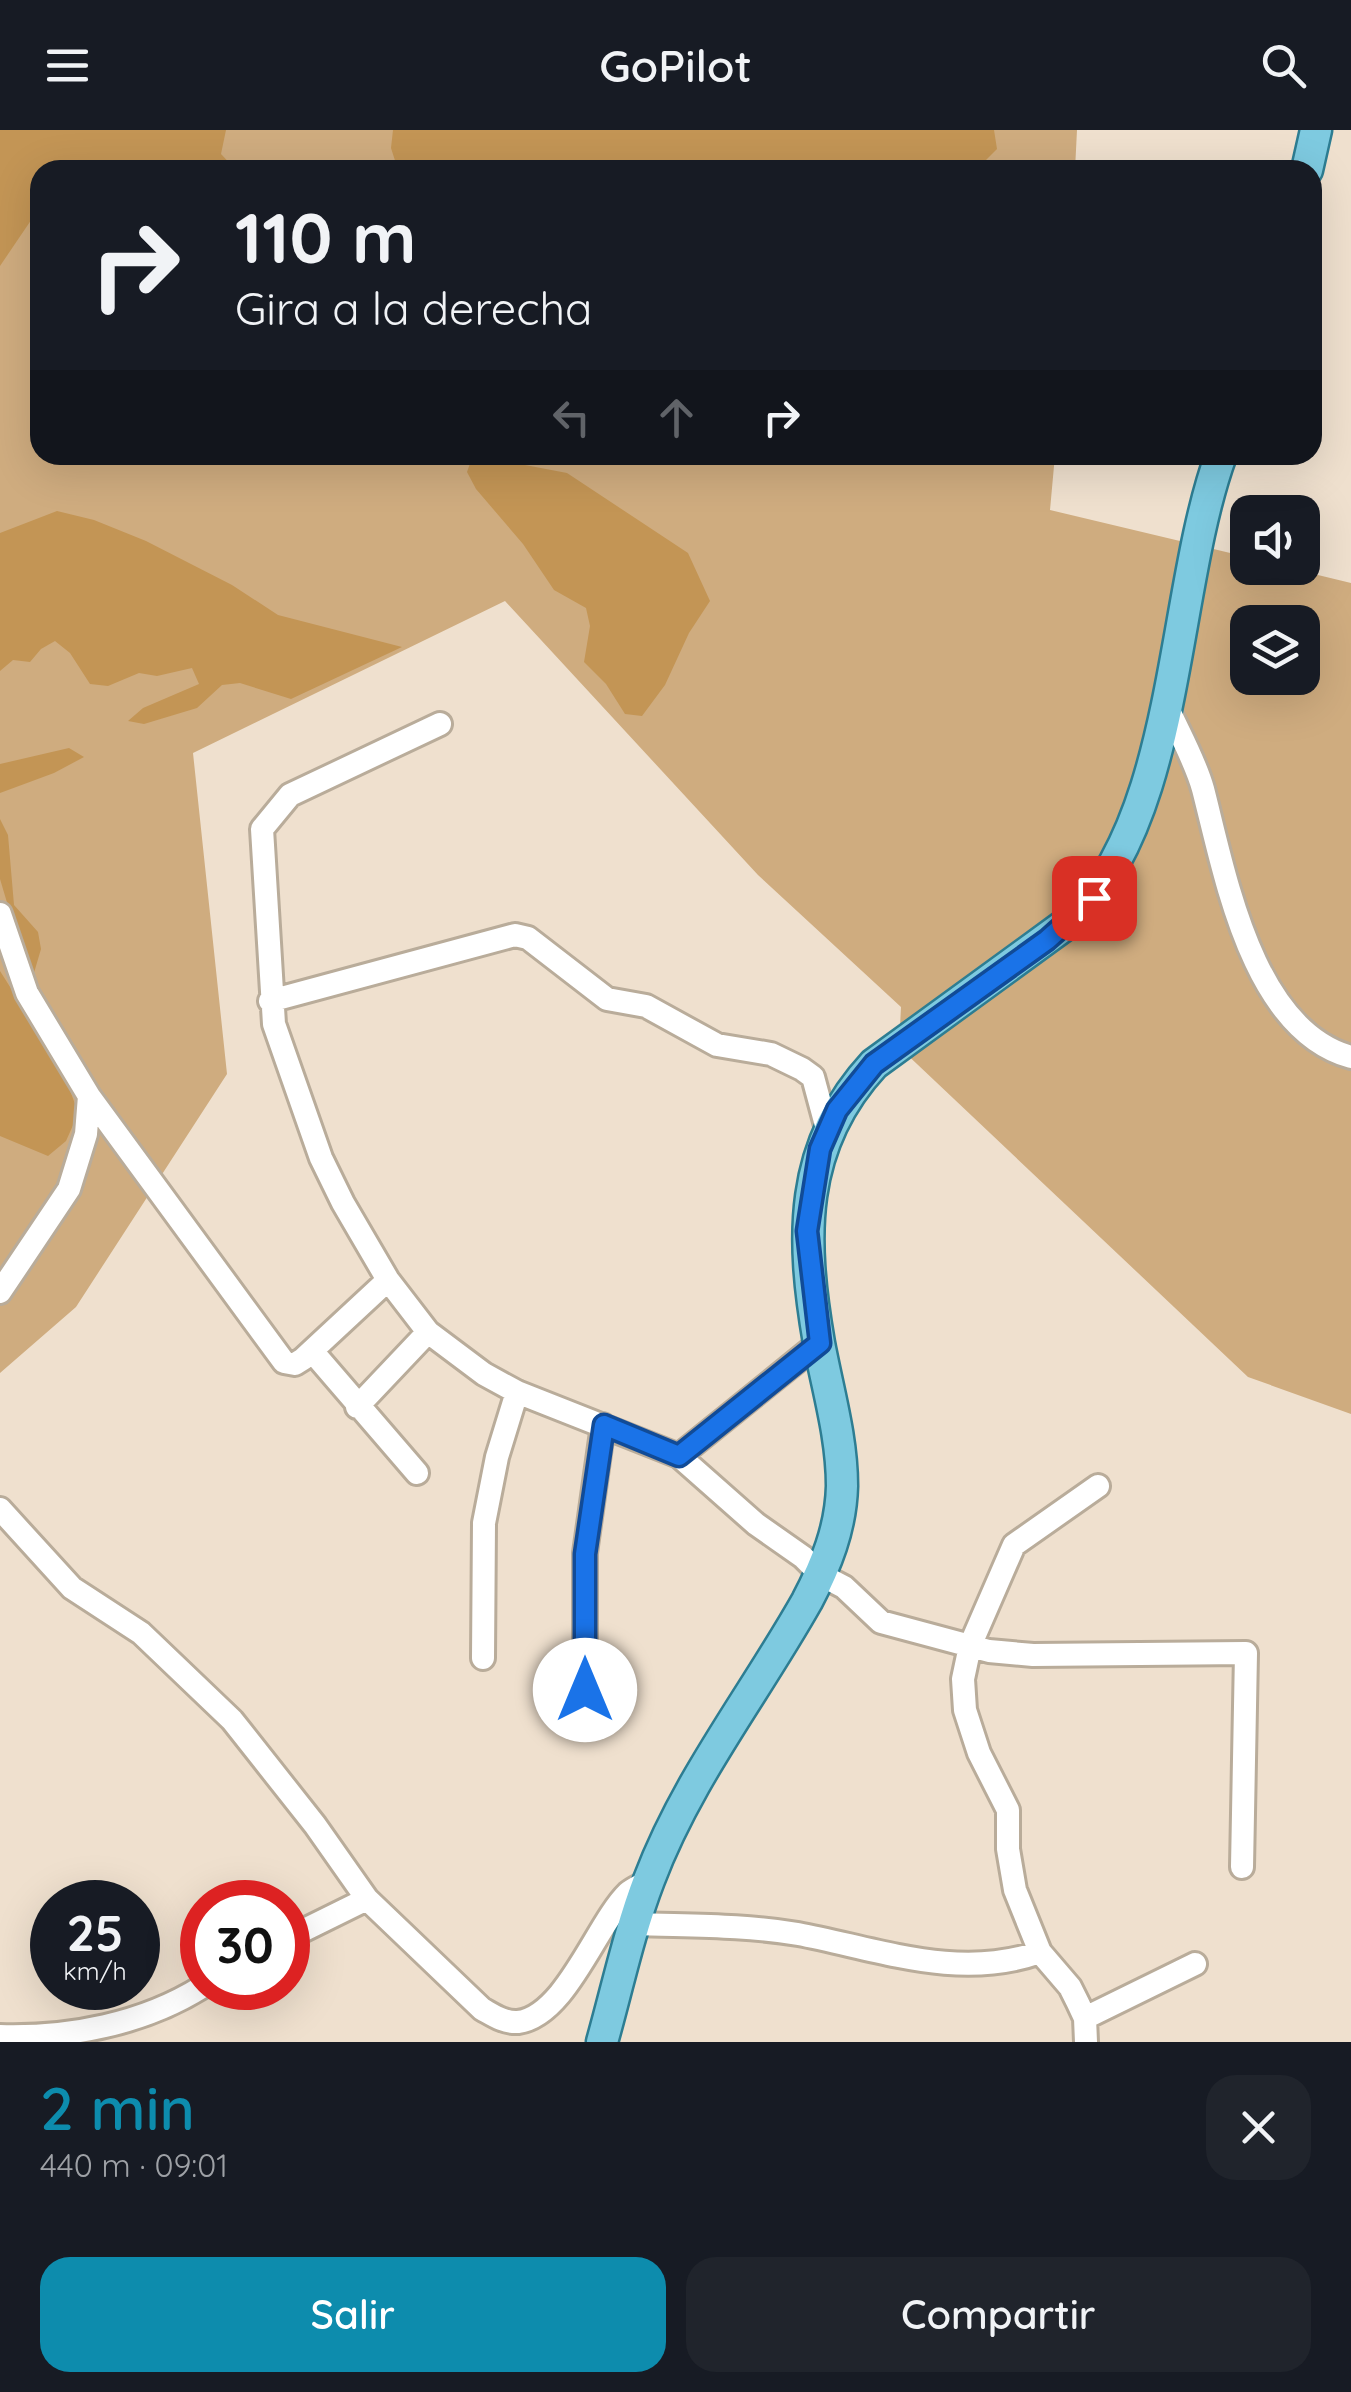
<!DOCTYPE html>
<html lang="es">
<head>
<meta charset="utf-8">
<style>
  :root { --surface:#171b24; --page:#20242c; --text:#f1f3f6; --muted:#9ea1a6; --accent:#0d8cad }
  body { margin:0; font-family:Quicksand,sans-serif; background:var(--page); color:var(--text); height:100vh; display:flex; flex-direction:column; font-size:38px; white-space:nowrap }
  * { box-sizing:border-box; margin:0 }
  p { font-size:32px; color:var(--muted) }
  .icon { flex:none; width:55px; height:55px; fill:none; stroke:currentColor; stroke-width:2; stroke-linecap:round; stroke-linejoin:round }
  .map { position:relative; height:1912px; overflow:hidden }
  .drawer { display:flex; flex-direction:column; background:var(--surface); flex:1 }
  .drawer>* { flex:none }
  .top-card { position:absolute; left:30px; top:30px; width:1292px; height:305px; border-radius:30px; box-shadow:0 10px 40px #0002; background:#171b24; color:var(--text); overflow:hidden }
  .fabs { position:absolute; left:1230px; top:365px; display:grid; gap:20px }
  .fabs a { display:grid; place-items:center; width:90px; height:90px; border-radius:20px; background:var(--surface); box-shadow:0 10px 40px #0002; font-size:50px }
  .speed { position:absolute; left:30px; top:1750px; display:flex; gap:20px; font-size:50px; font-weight:700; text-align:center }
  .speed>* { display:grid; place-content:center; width:130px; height:130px; border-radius:50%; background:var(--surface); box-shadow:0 10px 40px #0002; line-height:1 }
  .speed small { font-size:25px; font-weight:400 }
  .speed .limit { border:15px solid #d22; background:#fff; color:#111 }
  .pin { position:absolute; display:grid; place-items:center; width:85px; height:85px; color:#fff; margin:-42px; border-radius:20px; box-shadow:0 5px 15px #0006 }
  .me { position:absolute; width:110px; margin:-55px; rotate:0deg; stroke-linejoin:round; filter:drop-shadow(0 0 8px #0008) }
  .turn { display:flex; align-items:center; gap:35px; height:210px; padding:0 40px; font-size:45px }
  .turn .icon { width:130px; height:130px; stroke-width:2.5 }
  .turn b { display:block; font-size:70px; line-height:85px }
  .lanes { display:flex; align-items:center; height:95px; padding:0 40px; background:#0003; justify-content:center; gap:50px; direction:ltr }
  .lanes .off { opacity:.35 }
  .round { display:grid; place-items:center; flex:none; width:105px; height:105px; border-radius:30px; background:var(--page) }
  .headline { display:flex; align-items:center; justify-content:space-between; height:170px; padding:0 40px }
  h1 { font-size:60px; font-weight:600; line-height:75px; color:var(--accent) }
  .primary-button { display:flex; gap:20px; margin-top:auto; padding:20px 40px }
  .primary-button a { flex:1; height:115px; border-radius:30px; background:var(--accent); color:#fff; font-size:40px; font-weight:600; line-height:115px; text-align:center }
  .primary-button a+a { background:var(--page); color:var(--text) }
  header { display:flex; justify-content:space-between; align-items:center; height:130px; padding:0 40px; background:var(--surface); font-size:45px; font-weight:600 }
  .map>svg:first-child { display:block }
  .green { fill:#cfac7f; fill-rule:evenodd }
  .forest { fill:#c39555 }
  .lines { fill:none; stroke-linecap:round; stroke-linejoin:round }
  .minor-casing { stroke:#b9ac9a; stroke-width:28 }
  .major-casing { stroke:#2d7d92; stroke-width:35 }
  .minor { stroke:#fff; stroke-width:22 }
  .major { stroke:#7ecae0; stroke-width:30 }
  .route-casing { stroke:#114b97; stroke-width:25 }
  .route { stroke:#1a73e8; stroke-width:18 }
</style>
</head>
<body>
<header><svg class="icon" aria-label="menu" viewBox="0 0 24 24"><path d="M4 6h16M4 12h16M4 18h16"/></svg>GoPilot<svg class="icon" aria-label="search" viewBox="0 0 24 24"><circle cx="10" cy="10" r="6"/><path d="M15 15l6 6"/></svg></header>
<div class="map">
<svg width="1351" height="1912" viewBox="0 0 1351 1912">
  <rect width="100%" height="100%" fill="#efe0ce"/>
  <!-- green -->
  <path class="green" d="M 0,0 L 1077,0 L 1075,40 L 40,40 L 40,325 L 1055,325 L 1050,380 L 1247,427 L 1248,438 L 1289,438 L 1351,453 L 1351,1284 L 1248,1247 L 899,917 L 901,877 L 758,745 L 505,471 L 193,623 L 227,944 L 76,1177 L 0,1243 ZM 1248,492 L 1302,492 L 1302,548 L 1248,548 Z"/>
  <!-- forest -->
  <path class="forest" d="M 0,0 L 226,0 L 221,24 L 236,40 L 40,40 L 40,77 L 0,136 Z
    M 393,0 L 994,0 L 997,19 L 980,36 L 967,40 L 398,40 L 391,18 Z
    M 473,325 L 567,343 L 688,423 L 710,471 L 689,503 L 665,555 L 642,586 L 625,584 L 606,554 L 584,532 L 590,496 L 586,478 L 554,460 L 523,414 L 476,359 L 467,342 Z
    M 57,381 L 94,390 L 146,411 L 232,455 L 278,485 L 402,517 L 291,569 L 240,553 L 222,555 L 197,578 L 144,594 L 128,591 L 143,578 L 199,554 L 192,538 L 157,546 L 139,543 L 108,556 L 90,554 L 70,523 L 55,511 L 41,519 L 30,532 L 13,530 L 0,541 L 0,403 Z
    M 69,618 L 84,627 L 54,643 L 0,663 L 0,634 Z
    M 0,689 L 8,705 L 14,775 L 38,802 L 41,819 L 31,853 L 0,749 Z
    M 0,841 L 63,941 L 75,974 L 74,993 L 66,1011 L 48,1026 L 0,1006 Z"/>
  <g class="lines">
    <defs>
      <path id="minor" d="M 1166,574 C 1178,601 1195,630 1203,659 C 1225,744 1252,900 1351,927
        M 440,594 L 290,665 L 262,699 L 274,894 L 321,1028 L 343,1073 L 388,1150 L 428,1202 L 484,1244 L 517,1262 L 679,1326 L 756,1394 L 803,1427 L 821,1445 L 844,1457 L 881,1492 L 989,1521 L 1033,1525 L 1246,1523 L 1242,1737
        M 0,784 L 27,863 L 89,966 L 86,1004 L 69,1059 L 0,1162
        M 270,871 L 515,805 L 528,808 L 607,869 L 646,876 L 717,915 L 771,924 L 802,939 L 813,947 L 827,999
        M 89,966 L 284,1232 L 295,1234 L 303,1229 L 388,1150
        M 312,1221 L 417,1343
        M 357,1277 L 428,1202
        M 679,1326 L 819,1213
        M 0,1379 L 72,1458 L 141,1503 L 232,1590 L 315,1695 L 367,1769 L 482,1879 C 493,1885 504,1893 518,1892 C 566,1886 597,1793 628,1763 C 634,1758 642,1755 648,1751
        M 483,1528 L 484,1393 L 497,1327 L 517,1262
        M 585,1560 L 585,1423 L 603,1295
        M 636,1794 C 689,1796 745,1795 798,1804 C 878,1819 959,1851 1040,1822
        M 288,1808 L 367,1769
        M 1085,1888 L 1195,1834
        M 0,1906 C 69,1908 143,1894 202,1857
        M 1086,1912 L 1085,1888 L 1078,1873 L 1070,1857 L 1040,1822 L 1015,1760 L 1008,1719 L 1008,1680 L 979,1623 L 965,1580 L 963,1549 L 970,1516 L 1014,1415 L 1098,1356"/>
      <path id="major" d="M 1307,40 L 1316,0
        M 602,1912 C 617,1859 629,1802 649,1750 C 687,1649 754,1565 807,1471 C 826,1435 841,1398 842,1356 C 842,1307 828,1261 819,1213 C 801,1109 798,1016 874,934 L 1073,789 C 1180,682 1171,462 1221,325"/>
    </defs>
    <!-- minor casing -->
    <use href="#minor" class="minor-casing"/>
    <!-- major casing -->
    <use href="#major" class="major-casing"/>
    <!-- minor -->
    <use href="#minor" class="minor"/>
    <!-- major -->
    <use href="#major" class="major"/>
  </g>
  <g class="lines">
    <defs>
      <path id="route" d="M 585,1560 L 585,1424 L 604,1295 L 679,1326 L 820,1213 L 807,1101 L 820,1019 L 837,980 L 874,934 L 1047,810 L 1094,768"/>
    </defs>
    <!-- route casing -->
    <use href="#route" class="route-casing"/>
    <!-- route -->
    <use href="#route" class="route"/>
  </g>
</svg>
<div class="fabs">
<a><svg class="icon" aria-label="sound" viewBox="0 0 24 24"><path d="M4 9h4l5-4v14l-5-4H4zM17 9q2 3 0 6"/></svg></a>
<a><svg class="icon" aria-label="layers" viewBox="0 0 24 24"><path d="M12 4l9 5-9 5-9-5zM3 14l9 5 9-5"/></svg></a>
</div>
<div class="speed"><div>25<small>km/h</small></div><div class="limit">30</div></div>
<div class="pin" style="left:1094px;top:768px;background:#d93025"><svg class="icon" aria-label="arrive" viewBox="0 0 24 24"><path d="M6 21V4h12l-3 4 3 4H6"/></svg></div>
<svg class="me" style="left:585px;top:1560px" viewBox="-20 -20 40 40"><circle r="19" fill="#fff"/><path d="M0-13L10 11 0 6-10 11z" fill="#1a73e8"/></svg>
<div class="top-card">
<div class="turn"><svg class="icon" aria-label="right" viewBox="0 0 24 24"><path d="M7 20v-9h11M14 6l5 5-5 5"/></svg><div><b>110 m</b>Gira a la derecha</div></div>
<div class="lanes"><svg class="icon off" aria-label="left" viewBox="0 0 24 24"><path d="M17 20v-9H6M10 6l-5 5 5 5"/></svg><svg class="icon off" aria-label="ahead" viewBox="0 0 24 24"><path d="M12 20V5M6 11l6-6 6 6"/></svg><svg class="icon" aria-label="right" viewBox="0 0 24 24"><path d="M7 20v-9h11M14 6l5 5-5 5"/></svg></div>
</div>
</div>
<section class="drawer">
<div class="headline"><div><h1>2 min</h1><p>440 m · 09:01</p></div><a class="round"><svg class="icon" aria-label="close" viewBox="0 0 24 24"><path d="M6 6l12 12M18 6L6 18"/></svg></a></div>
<div class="primary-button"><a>Salir</a><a>Compartir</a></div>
</section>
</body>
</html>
